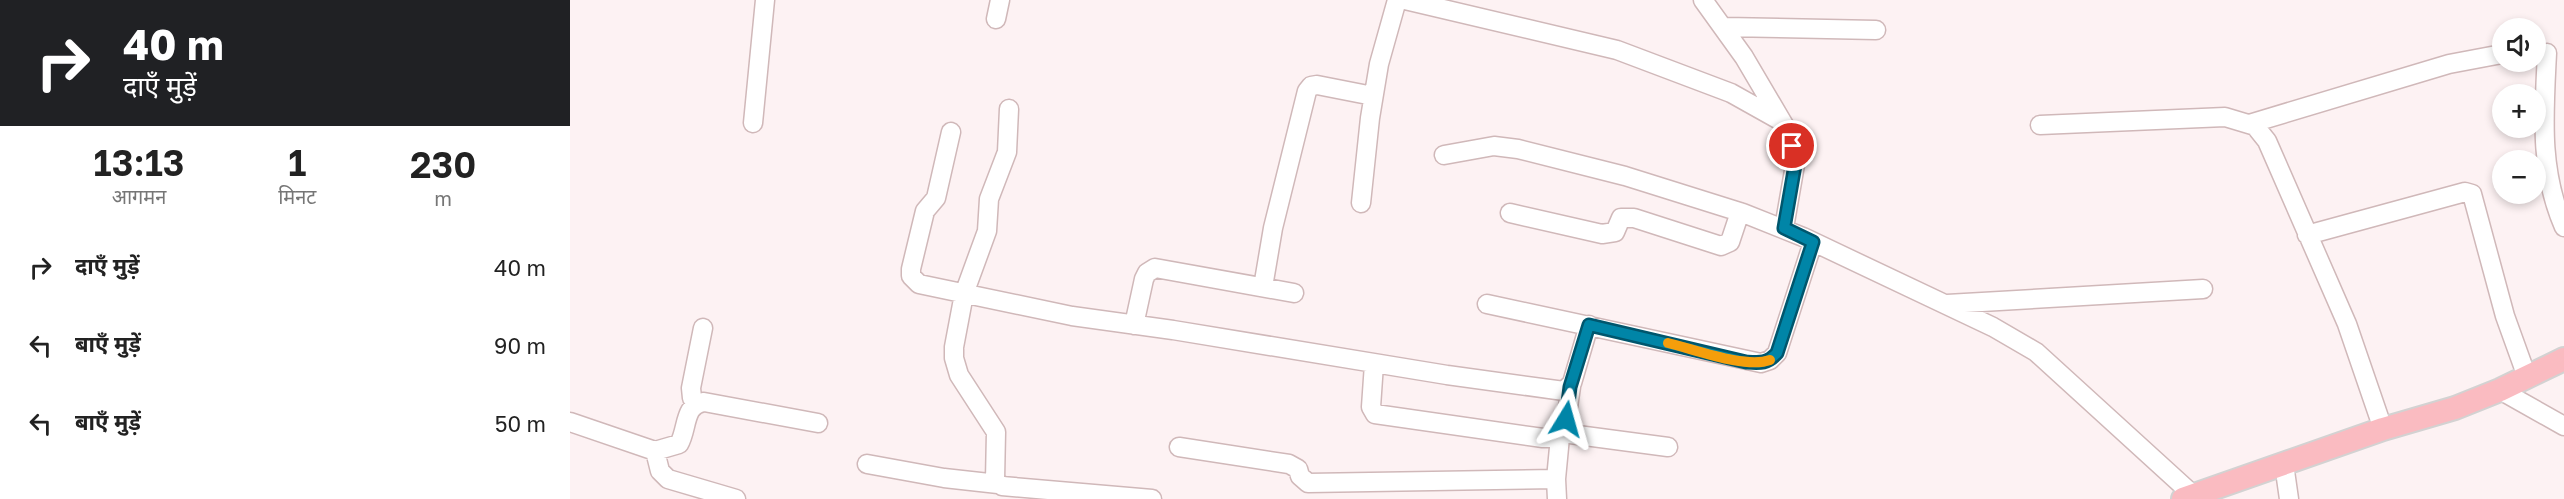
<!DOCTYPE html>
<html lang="hi">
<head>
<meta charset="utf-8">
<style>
  :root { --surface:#fff; --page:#f6f6f6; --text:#222; --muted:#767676 }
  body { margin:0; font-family:"Golos Text","Noto Sans Devanagari",sans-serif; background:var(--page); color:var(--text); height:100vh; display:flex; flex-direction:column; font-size:22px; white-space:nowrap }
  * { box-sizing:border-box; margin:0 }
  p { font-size:20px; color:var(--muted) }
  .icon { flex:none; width:33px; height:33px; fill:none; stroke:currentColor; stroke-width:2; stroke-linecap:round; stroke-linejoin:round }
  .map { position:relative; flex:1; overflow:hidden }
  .side { display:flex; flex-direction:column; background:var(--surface); width:570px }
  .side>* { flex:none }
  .guide { background:#202124; color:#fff; overflow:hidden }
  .tools { position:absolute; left:1922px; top:18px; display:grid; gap:12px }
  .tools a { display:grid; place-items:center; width:54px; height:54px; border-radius:50%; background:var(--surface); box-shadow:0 3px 9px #0003; font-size:30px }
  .pin { position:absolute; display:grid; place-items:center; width:51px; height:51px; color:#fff; margin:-26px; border:3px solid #fff; border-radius:50%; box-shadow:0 2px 6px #0007 }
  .me { position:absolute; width:66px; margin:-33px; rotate:8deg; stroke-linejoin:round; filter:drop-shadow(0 0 4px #0008) }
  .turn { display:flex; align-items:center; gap:21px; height:126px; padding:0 24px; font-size:27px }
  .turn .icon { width:78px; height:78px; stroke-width:2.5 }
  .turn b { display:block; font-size:42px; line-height:51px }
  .eta { display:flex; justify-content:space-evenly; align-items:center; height:102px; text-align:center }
  .eta b { font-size:36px; font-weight:600; line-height:42px }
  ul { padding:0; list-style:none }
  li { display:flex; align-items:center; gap:18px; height:78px; padding:0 24px }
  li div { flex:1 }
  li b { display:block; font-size:22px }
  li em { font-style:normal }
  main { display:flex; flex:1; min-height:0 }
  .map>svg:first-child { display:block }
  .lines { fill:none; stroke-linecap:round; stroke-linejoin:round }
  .minor-casing { stroke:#d0b8b9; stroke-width:21 }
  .major-casing { stroke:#d3d2d2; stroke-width:26 }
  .minor { stroke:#fff; stroke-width:18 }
  .major { stroke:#fabbc1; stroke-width:22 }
  .route-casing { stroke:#00566d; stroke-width:15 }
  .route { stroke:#0085a7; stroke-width:10 }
  .slow { stroke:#f59e0b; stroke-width:10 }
</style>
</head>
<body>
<main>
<section class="side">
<div class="guide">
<div class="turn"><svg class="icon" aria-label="right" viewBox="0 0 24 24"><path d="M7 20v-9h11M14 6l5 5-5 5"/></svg><div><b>40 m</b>दाएँ मुड़ें</div></div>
</div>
<div class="eta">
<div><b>13:13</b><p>आगमन</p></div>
<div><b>1</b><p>मिनट</p></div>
<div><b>230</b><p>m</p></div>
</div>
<ul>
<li><svg class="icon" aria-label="right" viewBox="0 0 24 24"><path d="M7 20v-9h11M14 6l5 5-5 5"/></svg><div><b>दाएँ मुड़ें</b></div><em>40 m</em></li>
<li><svg class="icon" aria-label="left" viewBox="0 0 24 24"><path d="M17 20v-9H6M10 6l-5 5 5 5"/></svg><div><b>बाएँ मुड़ें</b></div><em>90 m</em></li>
<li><svg class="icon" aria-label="left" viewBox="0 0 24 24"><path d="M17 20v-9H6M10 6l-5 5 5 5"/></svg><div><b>बाएँ मुड़ें</b></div><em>50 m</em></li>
</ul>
</section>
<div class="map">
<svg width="1994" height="499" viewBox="0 0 1994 499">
  <rect width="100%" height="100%" fill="#fdf2f3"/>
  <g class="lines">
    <defs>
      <path id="minor" d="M 835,0 L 1047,50 L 1161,93 L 1211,121
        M 1133,0 L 1174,57 L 1217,130 L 1225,165 L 1214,228
        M 426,19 L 430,0
        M 1155,27 L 1306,30
        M 1977,53 C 1974,114 1969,170 1994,227
        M 439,109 L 437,152 L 419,199 L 417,231 L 394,294 L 384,347 L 384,358 L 389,375 L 426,432 L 425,480 L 432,486 L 582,499
        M 183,123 L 195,0
        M 1679,124 L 1879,64 L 1932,54
        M 1470,125 L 1655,117 L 1685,126 L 1697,141 L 1777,324 L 1813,429
        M 381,132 L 366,198 L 355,211 L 341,269 L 341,276 L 349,284 L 502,316 L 603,330 L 877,375 L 994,391 L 1002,383 L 1019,325
        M 874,155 L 924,146 L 948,149 L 1055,176 L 1173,213 L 1233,237 L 1423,327 L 1466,352 L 1623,495
        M 791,203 L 800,118 L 809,64 L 827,0
        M 940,213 L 1032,234 L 1045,232 L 1051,218 L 1064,218 L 1151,246 L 1160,242 L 1170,212
        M 1737,235 L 1895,192 L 1902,194 L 1935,316 L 1957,377
        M 693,287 L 703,228 L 737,91 L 741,86 L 747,85 L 803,96
        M 917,304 L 1191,363 L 1200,360 L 1207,353 L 1243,242
        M 1377,304 L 1633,289
        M 564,325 L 574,279 L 577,273 L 585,268 L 724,293
        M 804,364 L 801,407 L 805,414 L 973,438 L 990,437 L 997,431
        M 1001,387 L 995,427 L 1000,434 L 1098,447
        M 1930,390 L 1994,426
        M 128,403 L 122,398 L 121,388 L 133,328
        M 0,422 L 85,451 L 90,471 L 98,479 L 166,499
        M 609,447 L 719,464 L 728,469 L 730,476 L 738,483 L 986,479
        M 85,451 L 109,444 C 118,429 113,405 134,402 L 248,423
        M 297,464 L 374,478 L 428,484
        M 1714,464 L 1719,499
        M 987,499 L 986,479 L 990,437"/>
      <path id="major" d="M 1613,499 L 1813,429 L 1885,408 L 1930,390 L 1994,359"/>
    </defs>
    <!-- minor casing -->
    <use href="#minor" class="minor-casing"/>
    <!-- major casing -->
    <use href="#major" class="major-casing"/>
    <!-- minor -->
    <use href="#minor" class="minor"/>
    <!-- major -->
    <use href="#major" class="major"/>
  </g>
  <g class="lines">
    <defs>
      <path id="route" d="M 996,419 L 1000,387 L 1019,325 L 1176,362 C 1190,363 1197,364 1207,353 L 1243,242 L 1214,228 L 1225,165 L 1222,146"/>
    </defs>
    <!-- route casing -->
    <use href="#route" class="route-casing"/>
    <!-- route -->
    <use href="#route" class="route"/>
    <!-- slow -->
    <path class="slow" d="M 1098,343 C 1124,349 1175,369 1200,360"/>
  </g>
</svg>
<div class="tools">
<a><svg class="icon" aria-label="sound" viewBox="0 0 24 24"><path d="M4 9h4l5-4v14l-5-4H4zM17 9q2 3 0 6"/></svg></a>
<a>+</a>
<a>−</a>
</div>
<div class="pin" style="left:1222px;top:146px;background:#d93025"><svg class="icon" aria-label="arrive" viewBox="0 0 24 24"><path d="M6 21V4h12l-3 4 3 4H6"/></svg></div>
<svg class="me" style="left:996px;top:419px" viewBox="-20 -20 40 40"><path d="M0-17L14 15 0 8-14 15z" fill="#0085a7" stroke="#fff" stroke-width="4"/></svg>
</div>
</main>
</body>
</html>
